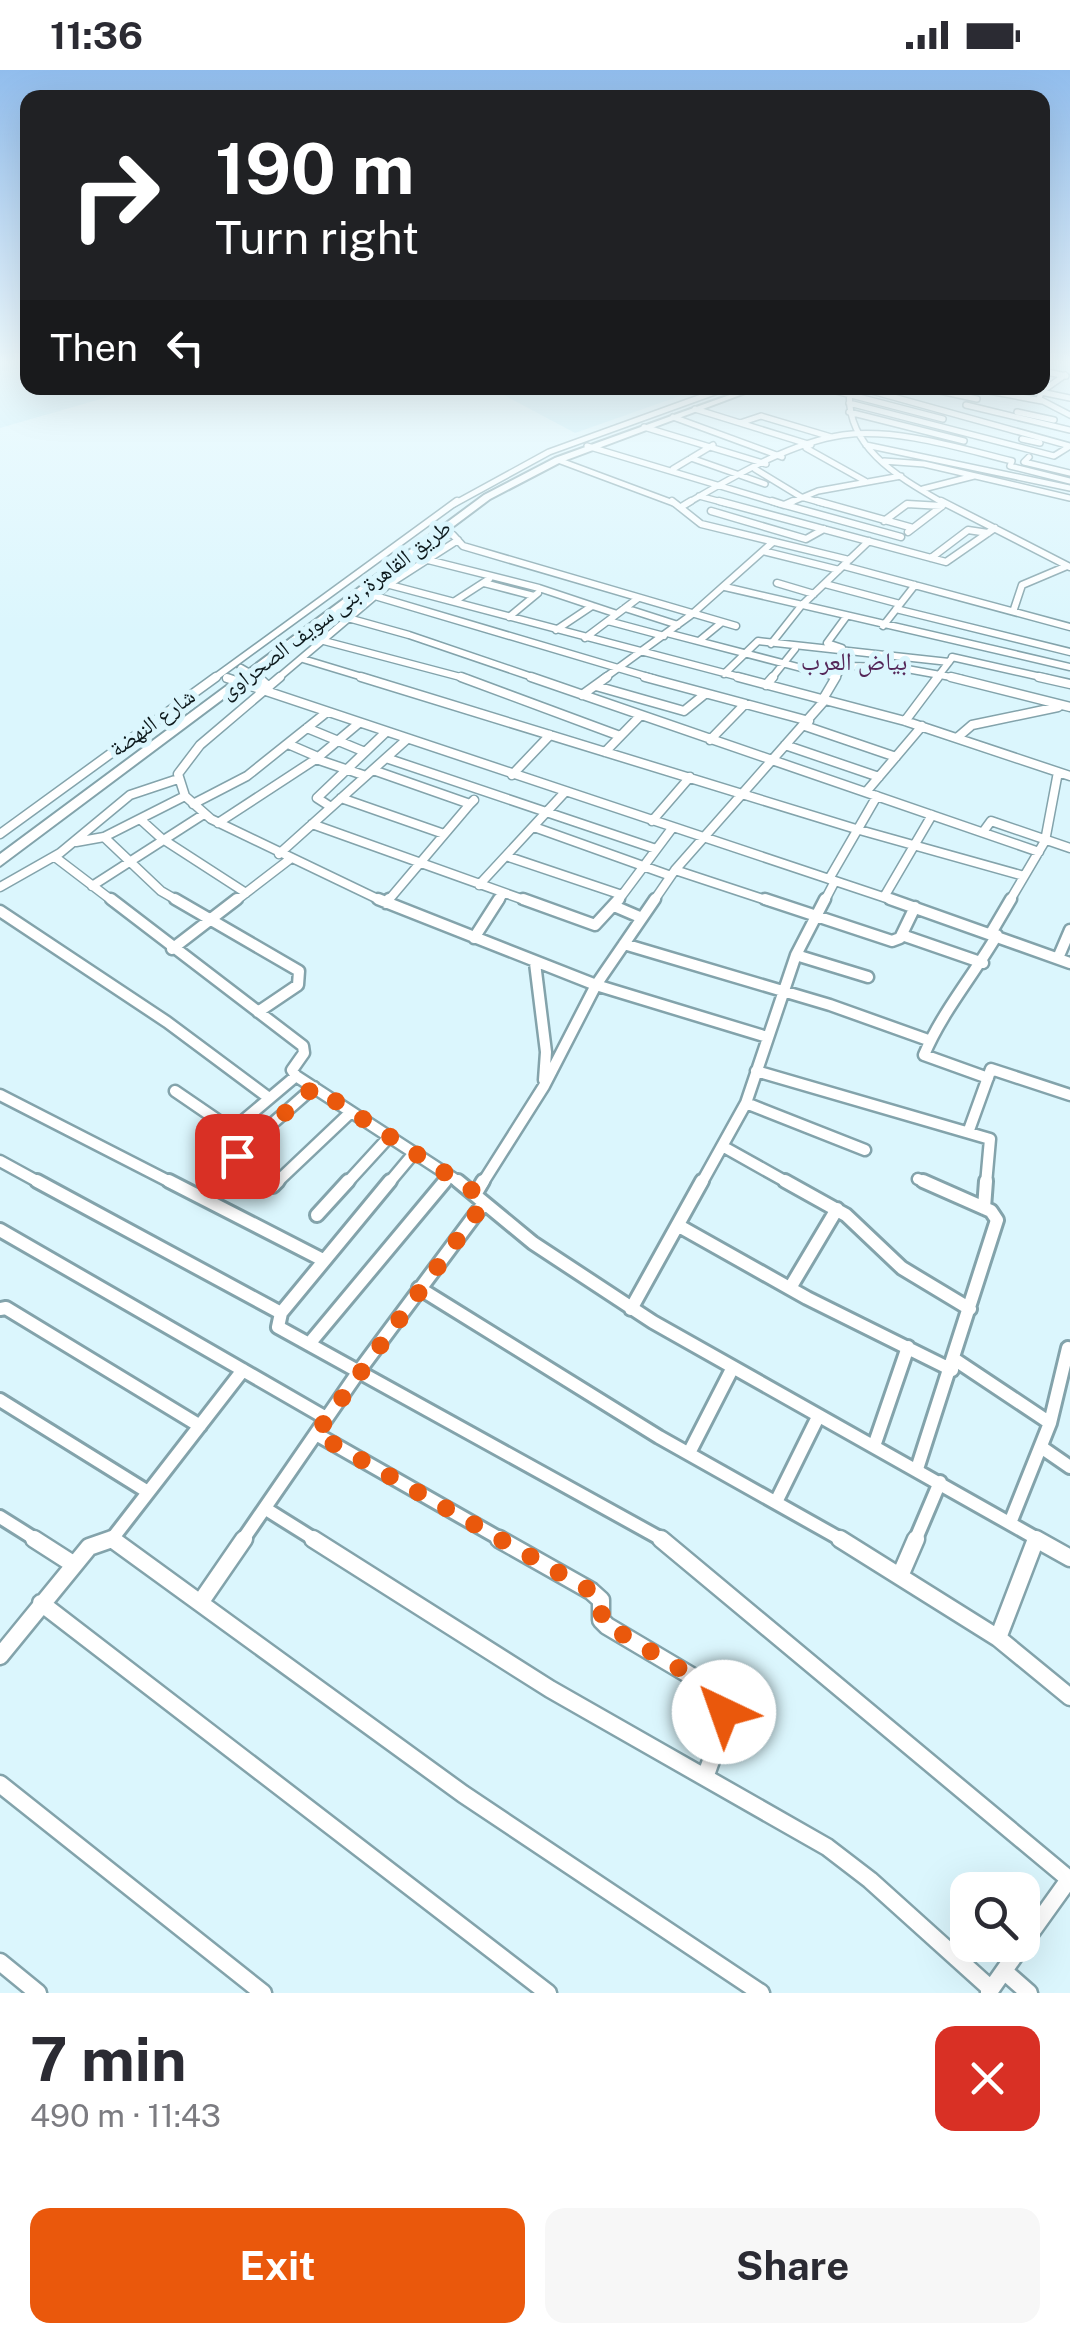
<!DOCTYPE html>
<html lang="en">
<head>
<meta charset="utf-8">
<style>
  :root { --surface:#fff; --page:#f7f7f7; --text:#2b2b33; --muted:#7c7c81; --accent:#ea580c }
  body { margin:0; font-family:"Public Sans","Noto Naskh Arabic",sans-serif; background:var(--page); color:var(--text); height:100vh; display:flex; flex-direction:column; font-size:38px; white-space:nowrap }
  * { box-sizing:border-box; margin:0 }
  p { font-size:32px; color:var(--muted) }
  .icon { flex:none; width:55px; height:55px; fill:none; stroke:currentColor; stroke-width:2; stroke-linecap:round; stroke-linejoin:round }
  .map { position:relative; height:1923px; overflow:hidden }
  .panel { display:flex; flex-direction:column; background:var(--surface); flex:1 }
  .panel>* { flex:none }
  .top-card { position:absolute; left:20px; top:20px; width:1030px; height:305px; border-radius:20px; box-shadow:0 10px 40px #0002; background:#202124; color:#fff; overflow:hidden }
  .buttons { position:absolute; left:950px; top:1802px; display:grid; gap:20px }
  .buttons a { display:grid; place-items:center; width:90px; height:90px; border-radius:20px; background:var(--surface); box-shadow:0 10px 40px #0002; font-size:50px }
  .pin { position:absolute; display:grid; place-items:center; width:85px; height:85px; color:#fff; margin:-42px; border-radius:20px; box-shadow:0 5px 15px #0006 }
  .me { position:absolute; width:110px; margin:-55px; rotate:318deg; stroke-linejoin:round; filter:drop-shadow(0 0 8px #0008) }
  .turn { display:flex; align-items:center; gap:35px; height:210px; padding:0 30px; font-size:45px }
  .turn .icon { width:130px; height:130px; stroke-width:2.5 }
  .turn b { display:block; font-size:70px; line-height:85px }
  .then { display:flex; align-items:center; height:95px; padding:0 30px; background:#0003; gap:20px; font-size:38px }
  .round { display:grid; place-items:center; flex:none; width:105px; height:105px; border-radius:20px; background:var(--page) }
  .summary { display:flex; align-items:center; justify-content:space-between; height:170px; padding:0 30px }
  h1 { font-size:60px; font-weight:700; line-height:75px }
  .button { display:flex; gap:20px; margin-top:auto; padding:20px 30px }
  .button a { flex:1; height:115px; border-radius:20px; background:var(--accent); color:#fff; font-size:40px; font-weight:700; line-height:115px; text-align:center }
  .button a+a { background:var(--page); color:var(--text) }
  .status { display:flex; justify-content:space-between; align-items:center; height:70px; padding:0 50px; background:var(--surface); direction:ltr }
  .status svg { height:28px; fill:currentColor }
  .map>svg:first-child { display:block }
  .built { fill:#c2edf9 }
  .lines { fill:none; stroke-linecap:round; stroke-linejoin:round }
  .minor-far5-casing { stroke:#83a3ab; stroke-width:8 }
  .minor-far4-casing { stroke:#83a3ab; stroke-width:9 }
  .minor-far3-casing { stroke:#83a3ab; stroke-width:11 }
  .minor-far2-casing { stroke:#83a3ab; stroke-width:15 }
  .minor-far1-casing { stroke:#83a3ab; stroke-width:18 }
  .minor-casing { stroke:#83a3ab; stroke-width:21 }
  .primary-casing { stroke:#83a3ab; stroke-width:4 }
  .minor-far5 { stroke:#fff; stroke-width:5 }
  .minor-far4 { stroke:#fff; stroke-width:6 }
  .minor-far3 { stroke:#fff; stroke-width:8 }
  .minor-far2 { stroke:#fff; stroke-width:10 }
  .minor-far1 { stroke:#fff; stroke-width:12 }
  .minor { stroke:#fff; stroke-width:16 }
  .primary { fill:#fff; fill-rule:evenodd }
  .route { stroke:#ea580c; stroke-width:18; stroke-dasharray:0 32.4 }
  .labels { text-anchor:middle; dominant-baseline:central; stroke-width:10; stroke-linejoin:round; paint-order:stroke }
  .far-street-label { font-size:22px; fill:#0d191c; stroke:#dbf6fd }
  .far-quarter-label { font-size:25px; fill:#542658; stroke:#dbf6fd }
</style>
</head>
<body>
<div class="status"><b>11:36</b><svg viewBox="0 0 49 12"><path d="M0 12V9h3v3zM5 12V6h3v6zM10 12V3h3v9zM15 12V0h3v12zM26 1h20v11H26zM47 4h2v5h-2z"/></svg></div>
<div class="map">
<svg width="1070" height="1923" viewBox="0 0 1070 1923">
  <rect width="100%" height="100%" fill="#dbf6fd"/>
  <!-- built -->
  <path class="built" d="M 0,294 L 27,294 L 28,318 L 139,318 L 0,358 Z
    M 532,318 L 685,318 L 694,321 L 575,363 L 504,325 Z"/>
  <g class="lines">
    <defs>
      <path id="minor-far5" d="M 1042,301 L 1066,306
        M 824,318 L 943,349
        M 850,318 C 843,377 900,408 945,434
        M 861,318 L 1070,376
        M 973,318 L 1042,331
        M 940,321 L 977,329
        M 1041,322 L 1039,329 L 1070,345
        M 1041,322 L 1070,328
        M 1041,322 L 1065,305
        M 849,333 L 1054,386 L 1070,376
        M 966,335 L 1070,360
        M 695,339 L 811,375
        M 849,342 L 964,371
        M 1017,342 L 1054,350
        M 673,347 L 782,387
        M 740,353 L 761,346 L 831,367
        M 644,357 L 766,394
        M 1022,369 L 1040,373
        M 866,375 L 1070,418
        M 587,376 L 780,434
        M 806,378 L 865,411
        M 1029,387 L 1024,392 L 1070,403
        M 691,388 L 765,414
        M 558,390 L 676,434
        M 884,391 L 924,394 L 1070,428
        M 673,399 L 713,375
        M 755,399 L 801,427 L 826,434
        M 923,419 L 974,406
        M 699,426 L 729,434
        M 454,434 L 549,382 L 726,318
        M 686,434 C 733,407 789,373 843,365 C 898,358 959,378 1012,391 L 1010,396 L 1070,411
        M 787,434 L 818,421 L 901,406"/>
      <path id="minor-far4" d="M 672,431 L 701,454 L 849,490
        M 719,431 L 946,492 L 995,458
        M 772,431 L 784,435 L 793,431
        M 817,431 L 913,458
        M 941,431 L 1070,497
        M 785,435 L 901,467
        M 681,437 L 691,431
        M 711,441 L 806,469 L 824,459
        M 884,451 L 907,434 L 942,436
        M 439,461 L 453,465 L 463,476 L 736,556
        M 908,462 L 942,436
        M 763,481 L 839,500
        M 931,488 L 968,460 L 988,463
        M 428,490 L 539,518 L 617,544
        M 844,496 L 1070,557
        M 484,513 L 534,526
        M 777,513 L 814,524
        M 825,514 L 900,534
        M 390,515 L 747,609
        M 725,517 L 1070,597
        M 375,526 L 655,609
        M 455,531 L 489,509
        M 625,538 L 678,555
        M 896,539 L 1070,582
        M 1014,539 L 1022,515 L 1067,496
        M 330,543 L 409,565 L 538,609
        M 509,547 L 538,523
        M 608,551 L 664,566
        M 883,556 L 915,515
        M 556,560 L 592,536
        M 667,563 L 836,607
        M 585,568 L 637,529
        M 324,571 L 468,609
        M 699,571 L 721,553
        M 771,574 L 801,536 L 869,471
        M 842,578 L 827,573 L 846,547
        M 952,587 L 1050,609
        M 303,589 L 369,609
        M 241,598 L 260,609
        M 724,604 L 758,571 L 949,592
        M 227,608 L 231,609
        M 213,609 L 457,431
        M 277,609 L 388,515 L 458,470
        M 603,609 L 691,545 L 773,472
        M 771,609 L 795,579
        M 835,609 L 843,596 L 896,597 L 962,609
        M 936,609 L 952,588"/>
      <path id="minor-far3" d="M 258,607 L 269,617
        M 280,607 L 200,675 L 178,704 L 185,726 L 211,749 L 384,832
        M 361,607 L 856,759 L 1024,806
        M 461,607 L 620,666
        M 531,607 L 1039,782
        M 645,607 L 809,651
        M 738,607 L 905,651 L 1070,706
        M 951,607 L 1070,637
        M 1039,607 L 1070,614
        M 227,608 L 898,832
        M 766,615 L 773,607
        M 596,616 L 684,641 L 705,624
        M 582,625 L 607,607
        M 823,629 L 836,607
        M 905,651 L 938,607
        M 805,656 L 896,687
        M 307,658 L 365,682
        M 958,667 L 972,655 L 1058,637
        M 710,670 L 745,634
        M 288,674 L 318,687
        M 785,675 L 879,707
        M 605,682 L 640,646
        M 386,688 L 656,779
        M 316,689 L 366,706
        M 373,700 L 470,734 L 474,730
        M 512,705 L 550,665
        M 866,722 L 922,656
        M 341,728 L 444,764
        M 193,734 L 247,706 L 327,642
        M 331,737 L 317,728 L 386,662
        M 140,749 L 161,768 L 246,823
        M 652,751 L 690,707
        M 218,753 L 316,689 L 359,653
        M 312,754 L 530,832
        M 534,757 L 671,806
        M 983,762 L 991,751 L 1070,778
        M 0,764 L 216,607
        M 104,767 L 161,821 L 180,832
        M 76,772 L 104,767 L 185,726
        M 279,784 L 406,670
        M 506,786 L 622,825
        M 55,787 L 114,832
        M 675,800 L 772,832
        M 829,809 L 877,726
        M 479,815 L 565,722
        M 92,816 L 204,744
        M 0,817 L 60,783 L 130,725 L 178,709
        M 884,827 L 932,745
        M 234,832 L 290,789
        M 387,832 L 470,734
        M 498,832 L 503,824
        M 617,832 L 673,757
        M 653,832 L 675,800 L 825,630
        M 824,832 L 835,811
        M 1009,832 L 1045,771 L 1058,702"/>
      <path id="minor-far2" d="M 111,829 L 303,976 L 304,983 L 292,1000 L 296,1006 L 462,1114
        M 175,829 L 299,901 L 298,915 L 258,942
        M 378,829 L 596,915 L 767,967
        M 523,829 L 595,855 L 619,829
        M 765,829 L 892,871 L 900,868 L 915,837
        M 890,829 L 1070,893
        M 386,833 L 389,829
        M 614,836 L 642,848
        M 0,841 L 167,952 L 269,1028
        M 991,863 L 1011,829
        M 902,865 L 983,893
        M 474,868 L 499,829
        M 624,874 L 830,935 L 928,970
        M 172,879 L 237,829
        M 796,885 L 868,907
        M 1058,888 L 1070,860
        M 535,893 L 546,982 L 544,1010
        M 756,1001 L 990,1069 L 986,1114
        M 988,1008 L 924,985 C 942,942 973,906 997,865
        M 175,1021 L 232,1060 L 296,1006
        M 0,1025 L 174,1114
        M 746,1033 L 865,1080
        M 969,1060 L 991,999 L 1070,1025
        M 724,1077 L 790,1114
        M 0,1091 L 42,1114
        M 217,1102 L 314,1017
        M 918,1109 L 929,1114
        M 275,1114 L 351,1042
        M 346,1114 L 389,1067
        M 388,1114 L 414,1083
        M 443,1114 L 449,1106
        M 482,1114 L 544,1016 L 596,915 L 655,829
        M 701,1114 L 746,1033 L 796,885 L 825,829"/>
      <path id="minor-far1" d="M 37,1111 L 281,1243
        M 169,1111 L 323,1190
        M 390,1111 L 281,1243 L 278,1257 L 665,1471
        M 458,1111 L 533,1173 L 653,1252 L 1041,1471
        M 785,1111 L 846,1145 L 902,1198 L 970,1239
        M 273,1116 L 278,1111
        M 476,1123 L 483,1111
        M 984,1138 L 986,1111
        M 317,1145 L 348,1111
        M 679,1156 L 807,1228 L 952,1300
        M 0,1160 L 326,1348
        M 419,1218 L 659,1367 L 844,1471
        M 790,1218 L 837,1139
        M 0,1239 L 6,1238 L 200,1356
        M 631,1239 L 702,1111
        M 309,1274 L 445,1111
        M 954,1289 L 1050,1353
        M 0,1330 L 148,1422
        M 316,1364 L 504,1471
        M 874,1376 L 908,1277
        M 1041,1377 L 1070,1397
        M 689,1383 L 731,1301
        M 917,1399 L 997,1150 L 991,1141 L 923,1111
        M 776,1432 L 818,1347
        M 266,1439 L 317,1471
        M 0,1447 L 38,1471
        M 1010,1453 L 1050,1353 L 1068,1278
        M 112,1469 L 115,1471
        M 106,1471 L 112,1469 L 243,1300
        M 242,1471 L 359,1301 L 484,1133
        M 915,1471 L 940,1412"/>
      <path id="minor" d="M 34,1469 L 73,1494
        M 112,1469 L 463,1724 L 761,1923
        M 313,1469 L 550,1619 L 827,1777 L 870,1810 L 991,1919
        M 499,1469 L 591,1521 L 601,1530 L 601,1550 L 607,1556 L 715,1620 C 732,1647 715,1677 706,1705
        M 661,1469 L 1069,1809
        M 840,1469 L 998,1568 L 1070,1627
        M 1036,1469 L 1070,1488
        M 900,1506 L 916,1469
        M 202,1530 L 244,1469
        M 41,1533 L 548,1923
        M 998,1568 L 1036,1469
        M 0,1586 L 89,1477 L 112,1469
        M 0,1714 L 263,1923
        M 1022,1875 L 1070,1808
        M 0,1892 L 38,1923
        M 1004,1901 L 1029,1923
        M 989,1922 L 1022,1875"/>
      <path id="primary" d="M 749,318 L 759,318 L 561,392 L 490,429 L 0,796 L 0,784 L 484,425 L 555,388 Z"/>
    </defs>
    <!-- minor-far5 casing -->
    <use href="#minor-far5" class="minor-far5-casing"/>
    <!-- minor-far4 casing -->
    <use href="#minor-far4" class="minor-far4-casing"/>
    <!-- minor-far3 casing -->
    <use href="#minor-far3" class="minor-far3-casing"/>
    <!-- minor-far2 casing -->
    <use href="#minor-far2" class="minor-far2-casing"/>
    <!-- minor-far1 casing -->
    <use href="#minor-far1" class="minor-far1-casing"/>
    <!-- minor casing -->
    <use href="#minor" class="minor-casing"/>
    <!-- primary casing -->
    <use href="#primary" class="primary-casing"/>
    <!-- minor-far5 -->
    <use href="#minor-far5" class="minor-far5"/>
    <!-- minor-far4 -->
    <use href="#minor-far4" class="minor-far4"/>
    <!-- minor-far3 -->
    <use href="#minor-far3" class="minor-far3"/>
    <!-- minor-far2 -->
    <use href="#minor-far2" class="minor-far2"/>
    <!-- minor-far1 -->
    <use href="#minor-far1" class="minor-far1"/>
    <!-- minor -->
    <use href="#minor" class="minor"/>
    <!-- primary -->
    <use href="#primary" class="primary"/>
  </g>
  <!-- sky -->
  <linearGradient id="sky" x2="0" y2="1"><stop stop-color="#91bded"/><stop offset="0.52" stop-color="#effbfe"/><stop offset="1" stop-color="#effbfe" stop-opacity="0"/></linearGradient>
  <rect width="1070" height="563" fill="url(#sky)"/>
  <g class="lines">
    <!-- route -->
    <path class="route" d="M 237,1086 L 314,1017 L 476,1123 L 484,1133 L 316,1364 L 591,1521 L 601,1530 L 602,1552 L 715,1620 L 721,1627 L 724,1642"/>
  </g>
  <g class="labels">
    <!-- far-street labels -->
    <g class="far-street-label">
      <text transform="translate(335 539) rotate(-37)">طريق القاهرة, بنى سويف الصحراوى</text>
      <text transform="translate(152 652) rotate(-36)">شارع النهضة</text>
    </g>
    <!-- far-quarter labels -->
    <g class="far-quarter-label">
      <text x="854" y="591">بياض العرب</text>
    </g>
  </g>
</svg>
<div class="buttons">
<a><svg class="icon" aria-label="search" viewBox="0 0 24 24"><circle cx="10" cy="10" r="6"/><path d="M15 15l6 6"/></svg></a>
</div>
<div class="pin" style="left:237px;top:1086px;background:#d93025"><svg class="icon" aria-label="arrive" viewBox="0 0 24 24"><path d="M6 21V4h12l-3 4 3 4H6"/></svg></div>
<svg class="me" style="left:724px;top:1642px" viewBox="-20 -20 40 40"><circle r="19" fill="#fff"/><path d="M0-13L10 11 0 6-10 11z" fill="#ea580c"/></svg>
<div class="top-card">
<div class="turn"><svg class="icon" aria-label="right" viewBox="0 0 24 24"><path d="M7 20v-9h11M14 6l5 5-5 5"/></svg><div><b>190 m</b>Turn right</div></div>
<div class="then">Then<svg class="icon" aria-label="left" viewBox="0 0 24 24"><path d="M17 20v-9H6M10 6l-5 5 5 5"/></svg></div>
</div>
</div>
<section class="panel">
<div class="summary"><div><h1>7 min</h1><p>490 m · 11:43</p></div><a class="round" style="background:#d93025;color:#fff"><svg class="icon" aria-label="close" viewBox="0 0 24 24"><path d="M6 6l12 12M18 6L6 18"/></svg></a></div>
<div class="button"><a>Exit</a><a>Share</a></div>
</section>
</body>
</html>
